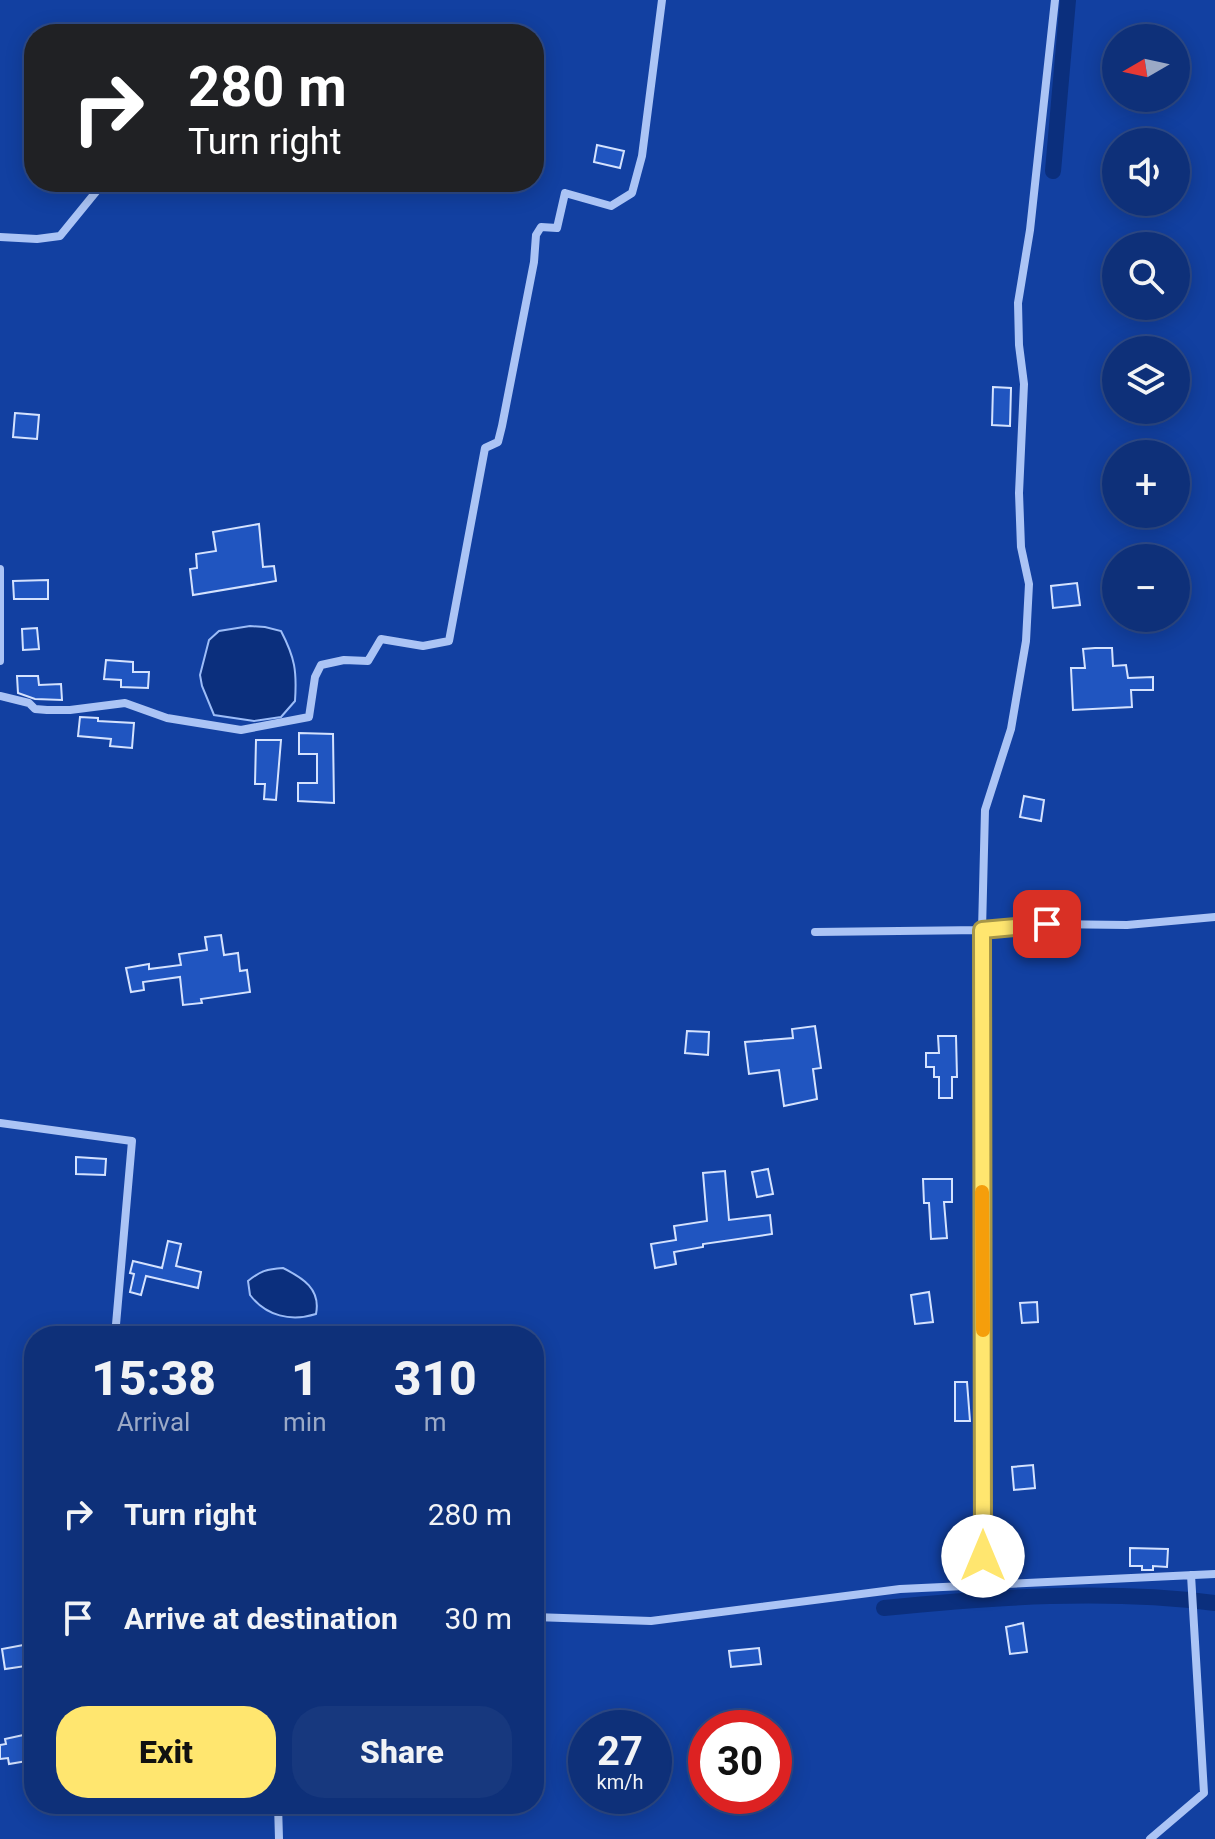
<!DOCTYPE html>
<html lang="en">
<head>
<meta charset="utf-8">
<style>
  :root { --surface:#0e3079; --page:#17387e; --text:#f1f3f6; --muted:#9ba9c6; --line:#2e4b8a; --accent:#ffe66f }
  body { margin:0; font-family:Roboto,sans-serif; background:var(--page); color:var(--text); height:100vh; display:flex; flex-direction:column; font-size:30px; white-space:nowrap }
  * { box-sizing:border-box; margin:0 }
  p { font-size:26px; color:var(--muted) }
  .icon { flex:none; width:44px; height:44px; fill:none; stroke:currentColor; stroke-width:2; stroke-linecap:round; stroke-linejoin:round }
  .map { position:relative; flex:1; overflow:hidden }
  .side { position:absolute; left:24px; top:1326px; width:520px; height:488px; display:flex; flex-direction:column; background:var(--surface); border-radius:32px; box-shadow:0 4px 20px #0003,0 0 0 2px var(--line) }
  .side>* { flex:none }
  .guide { position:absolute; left:24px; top:24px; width:520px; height:168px; border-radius:32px; box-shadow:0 4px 20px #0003,0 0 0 2px var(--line); background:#202124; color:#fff; overflow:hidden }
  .needle { width:52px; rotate:261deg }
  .controls { position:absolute; left:1102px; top:24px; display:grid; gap:16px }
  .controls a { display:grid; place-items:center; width:88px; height:88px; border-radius:50%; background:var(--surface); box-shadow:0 4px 20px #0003,0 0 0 2px var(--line); font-size:40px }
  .speed { position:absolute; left:568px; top:1710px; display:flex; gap:16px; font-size:40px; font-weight:700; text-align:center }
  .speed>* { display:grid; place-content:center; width:104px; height:104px; border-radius:50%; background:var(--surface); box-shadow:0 4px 20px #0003,0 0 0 2px var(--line); line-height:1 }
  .speed small { font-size:20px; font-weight:400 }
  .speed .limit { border:12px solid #d22; background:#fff; color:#111 }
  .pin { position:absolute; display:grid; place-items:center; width:68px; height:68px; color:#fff; margin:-34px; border-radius:16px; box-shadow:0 4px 12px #0006 }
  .me { position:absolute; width:88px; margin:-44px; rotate:0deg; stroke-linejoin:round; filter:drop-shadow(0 0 6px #0008) }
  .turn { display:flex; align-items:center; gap:28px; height:168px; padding:0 32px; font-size:36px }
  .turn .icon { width:104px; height:104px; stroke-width:2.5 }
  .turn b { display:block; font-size:56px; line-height:68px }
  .eta { display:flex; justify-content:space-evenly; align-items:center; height:136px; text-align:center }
  .eta b { font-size:48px; font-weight:800; line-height:56px }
  .primary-button { display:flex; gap:16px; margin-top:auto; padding:16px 32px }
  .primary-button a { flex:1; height:92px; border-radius:32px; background:var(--accent); color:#111; font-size:32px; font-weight:800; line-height:92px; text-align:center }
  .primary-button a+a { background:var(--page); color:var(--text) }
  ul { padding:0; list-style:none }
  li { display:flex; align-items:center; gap:24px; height:104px; padding:0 32px }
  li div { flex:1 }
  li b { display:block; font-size:30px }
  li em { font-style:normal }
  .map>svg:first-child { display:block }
  .water { fill:#0b2f7d; stroke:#9dbdf8; stroke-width:2 }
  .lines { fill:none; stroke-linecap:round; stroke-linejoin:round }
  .canal { stroke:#0b2f7d; stroke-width:16 }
  .building { fill:#2055c0; stroke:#d4e2fe; stroke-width:2 }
  .minor { stroke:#abc4f5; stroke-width:8 }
  .route-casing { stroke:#a69648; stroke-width:20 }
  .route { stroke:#ffe66f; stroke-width:14 }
  .slow { stroke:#f59e0b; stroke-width:14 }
</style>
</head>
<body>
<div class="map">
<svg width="1215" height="1839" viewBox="0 0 1215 1839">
  <rect width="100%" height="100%" fill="#1240a1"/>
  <!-- water -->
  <path class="water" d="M 250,626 L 265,627 L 281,631 C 295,658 297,671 295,701 L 281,717 L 254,721 L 214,715 L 202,686 L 200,675 L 209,640 L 219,631 Z
    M 283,1268 C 303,1278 321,1289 316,1314 C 291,1322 266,1316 250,1295 L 248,1281 C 260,1271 267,1269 283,1268 Z"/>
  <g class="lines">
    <!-- canal -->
    <path class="canal" d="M 1053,171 L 1068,0
      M 884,1608 C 993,1597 1106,1589 1215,1603"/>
  </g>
  <!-- building -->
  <path class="building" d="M 597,145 L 624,151 L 620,168 L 594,162 Z
    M 993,387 L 1011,388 L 1010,426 L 992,425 Z
    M 15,413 L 39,415 L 37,439 L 13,437 Z
    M 259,524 L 263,567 L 274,566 L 276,581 L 193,595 L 190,569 L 197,568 L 196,554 L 216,551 L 213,532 Z
    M 48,580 L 48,599 L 14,599 L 13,581 Z
    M 1077,583 L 1080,605 L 1053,608 L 1051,586 Z
    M 37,628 L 39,649 L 23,650 L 22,629 Z
    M 1095,648 L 1112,648 L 1113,666 L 1126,665 L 1128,678 L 1153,677 L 1153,690 L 1131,690 L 1132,707 L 1073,710 L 1071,668 L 1085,668 L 1083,649 Z
    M 106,660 L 133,662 L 133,672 L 149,672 L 148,688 L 121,687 L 121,680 L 104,679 Z
    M 17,676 L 38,676 L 39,685 L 61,684 L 62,700 L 35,699 L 18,693 Z
    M 80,717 L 98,718 L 98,721 L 134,723 L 132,748 L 110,746 L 111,739 L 78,736 Z
    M 299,733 L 333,734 L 334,803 L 298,801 L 298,783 L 317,783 L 317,754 L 299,754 Z
    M 256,740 L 281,740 L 276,800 L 264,799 L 265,784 L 255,784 Z
    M 1024,796 L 1044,800 L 1041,821 L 1020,817 Z
    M 1075,897 L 1076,908 L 1072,909 L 1073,917 L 1056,917 L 1053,900 Z
    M 221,935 L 224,955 L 238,953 L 240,971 L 247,970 L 250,992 L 201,999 L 202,1003 L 183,1005 L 180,977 L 143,982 L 144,990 L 131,992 L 126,968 L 149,964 L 149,969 L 181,965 L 179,954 L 207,950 L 205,937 Z
    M 815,1026 L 821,1068 L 813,1069 L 817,1099 L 784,1106 L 779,1070 L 749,1074 L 745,1042 L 793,1038 L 792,1029 Z
    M 687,1031 L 709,1032 L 708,1055 L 685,1053 Z
    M 938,1036 L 956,1036 L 957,1077 L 952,1077 L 952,1098 L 939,1098 L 939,1077 L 934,1077 L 934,1067 L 926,1067 L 926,1053 L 939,1053 Z
    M 76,1157 L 106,1159 L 105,1175 L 76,1174 Z
    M 768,1169 L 773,1194 L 757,1197 L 752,1172 Z
    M 725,1171 L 729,1220 L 770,1215 L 772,1234 L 703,1244 L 703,1247 L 674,1252 L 676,1264 L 655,1268 L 651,1244 L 676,1240 L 674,1226 L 707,1221 L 703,1173 Z
    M 923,1179 L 952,1179 L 952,1202 L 944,1202 L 947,1238 L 931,1239 L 929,1203 L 924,1203 Z
    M 168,1241 L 181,1244 L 176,1266 L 201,1272 L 198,1288 L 146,1276 L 141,1295 L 130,1292 L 134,1274 L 130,1273 L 133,1261 L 162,1268 Z
    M 929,1292 L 933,1322 L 915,1324 L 911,1295 Z
    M 1037,1302 L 1038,1322 L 1022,1323 L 1020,1303 Z
    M 955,1382 L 967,1382 L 970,1421 L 955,1421 Z
    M 1033,1465 L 1035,1488 L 1014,1490 L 1012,1467 Z
    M 1021,1542 L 1023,1564 L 1007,1565 L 1005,1544 Z
    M 1130,1548 L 1168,1549 L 1167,1567 L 1153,1566 L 1153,1570 L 1142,1570 L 1142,1566 L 1130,1566 Z
    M 1023,1623 L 1027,1652 L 1010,1654 L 1006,1627 Z
    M 34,1643 L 34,1661 L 26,1662 L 26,1666 L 5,1669 L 2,1649 Z
    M 759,1648 L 761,1664 L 731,1667 L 729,1651 Z
    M 28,1734 L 29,1739 L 34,1739 L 34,1750 L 31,1751 L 33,1760 L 9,1764 L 8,1758 L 0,1759 L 0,1745 L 6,1744 L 5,1739 Z"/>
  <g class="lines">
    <!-- minor -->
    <path class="minor" d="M 1055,0 L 1030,230 L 1018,303 L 1019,345 L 1024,384 L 1019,493 L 1021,547 L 1029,584 L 1026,641 L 1011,729 L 985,810 L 982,930 L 1047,924 L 1127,925 L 1215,917
      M 0,237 L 37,239 L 60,236 L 104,182
      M 0,569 L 0,661
      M 0,696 L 29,703 L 35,709 L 47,710 L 70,710 L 125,703 L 167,718 L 241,730 L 309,717 L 315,677 L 321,665 L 344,660 L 368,661 L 381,639 L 423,646 L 449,641 L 485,448 L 498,442 L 502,426 L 534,262 L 536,235 L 541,227 L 557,228 L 565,193 L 611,206 L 632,193 L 642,156 L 662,0
      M 815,932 L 982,930 L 983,1585
      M 0,1123 L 132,1141 L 115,1336
      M 534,1617 L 651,1621 L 900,1589 L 1215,1574
      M 278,1804 L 279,1839
      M 1150,1839 L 1204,1793 L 1191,1575"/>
  </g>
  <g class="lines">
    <defs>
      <path id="route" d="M 983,1556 L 982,930 L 1047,924"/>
    </defs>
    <!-- route casing -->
    <use href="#route" class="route-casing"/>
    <!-- route -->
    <use href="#route" class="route"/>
    <!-- slow -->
    <path class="slow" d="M 982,1192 L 983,1330"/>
  </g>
</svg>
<div class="controls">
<a><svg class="needle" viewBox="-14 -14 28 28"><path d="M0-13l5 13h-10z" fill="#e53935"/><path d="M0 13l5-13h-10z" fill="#9ba9c6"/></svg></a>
<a><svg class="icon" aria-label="sound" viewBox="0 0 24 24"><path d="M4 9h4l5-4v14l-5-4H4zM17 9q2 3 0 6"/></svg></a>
<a><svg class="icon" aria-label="search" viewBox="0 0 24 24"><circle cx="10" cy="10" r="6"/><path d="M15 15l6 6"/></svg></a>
<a><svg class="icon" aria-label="layers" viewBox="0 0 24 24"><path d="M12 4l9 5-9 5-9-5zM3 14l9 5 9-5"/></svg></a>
<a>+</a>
<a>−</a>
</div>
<div class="speed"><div>27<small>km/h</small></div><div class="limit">30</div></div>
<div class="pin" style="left:1047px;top:924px;background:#d93025"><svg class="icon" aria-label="arrive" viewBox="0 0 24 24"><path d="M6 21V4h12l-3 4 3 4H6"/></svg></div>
<svg class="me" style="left:983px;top:1556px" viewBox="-20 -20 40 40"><circle r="19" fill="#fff"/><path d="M0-13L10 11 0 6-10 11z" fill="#ffe66f"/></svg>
<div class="guide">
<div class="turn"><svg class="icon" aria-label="right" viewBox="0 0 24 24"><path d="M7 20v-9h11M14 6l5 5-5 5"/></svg><div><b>280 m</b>Turn right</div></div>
</div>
<section class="side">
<div class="eta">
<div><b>15:38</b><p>Arrival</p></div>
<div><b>1</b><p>min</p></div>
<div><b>310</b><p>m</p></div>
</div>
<ul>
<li><svg class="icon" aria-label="right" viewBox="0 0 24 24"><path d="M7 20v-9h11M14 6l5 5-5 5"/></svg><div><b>Turn right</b></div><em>280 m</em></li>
<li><svg class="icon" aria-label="arrive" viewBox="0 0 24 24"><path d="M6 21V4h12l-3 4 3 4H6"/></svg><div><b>Arrive at destination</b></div><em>30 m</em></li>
</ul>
<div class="primary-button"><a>Exit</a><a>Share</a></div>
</section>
</div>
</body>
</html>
